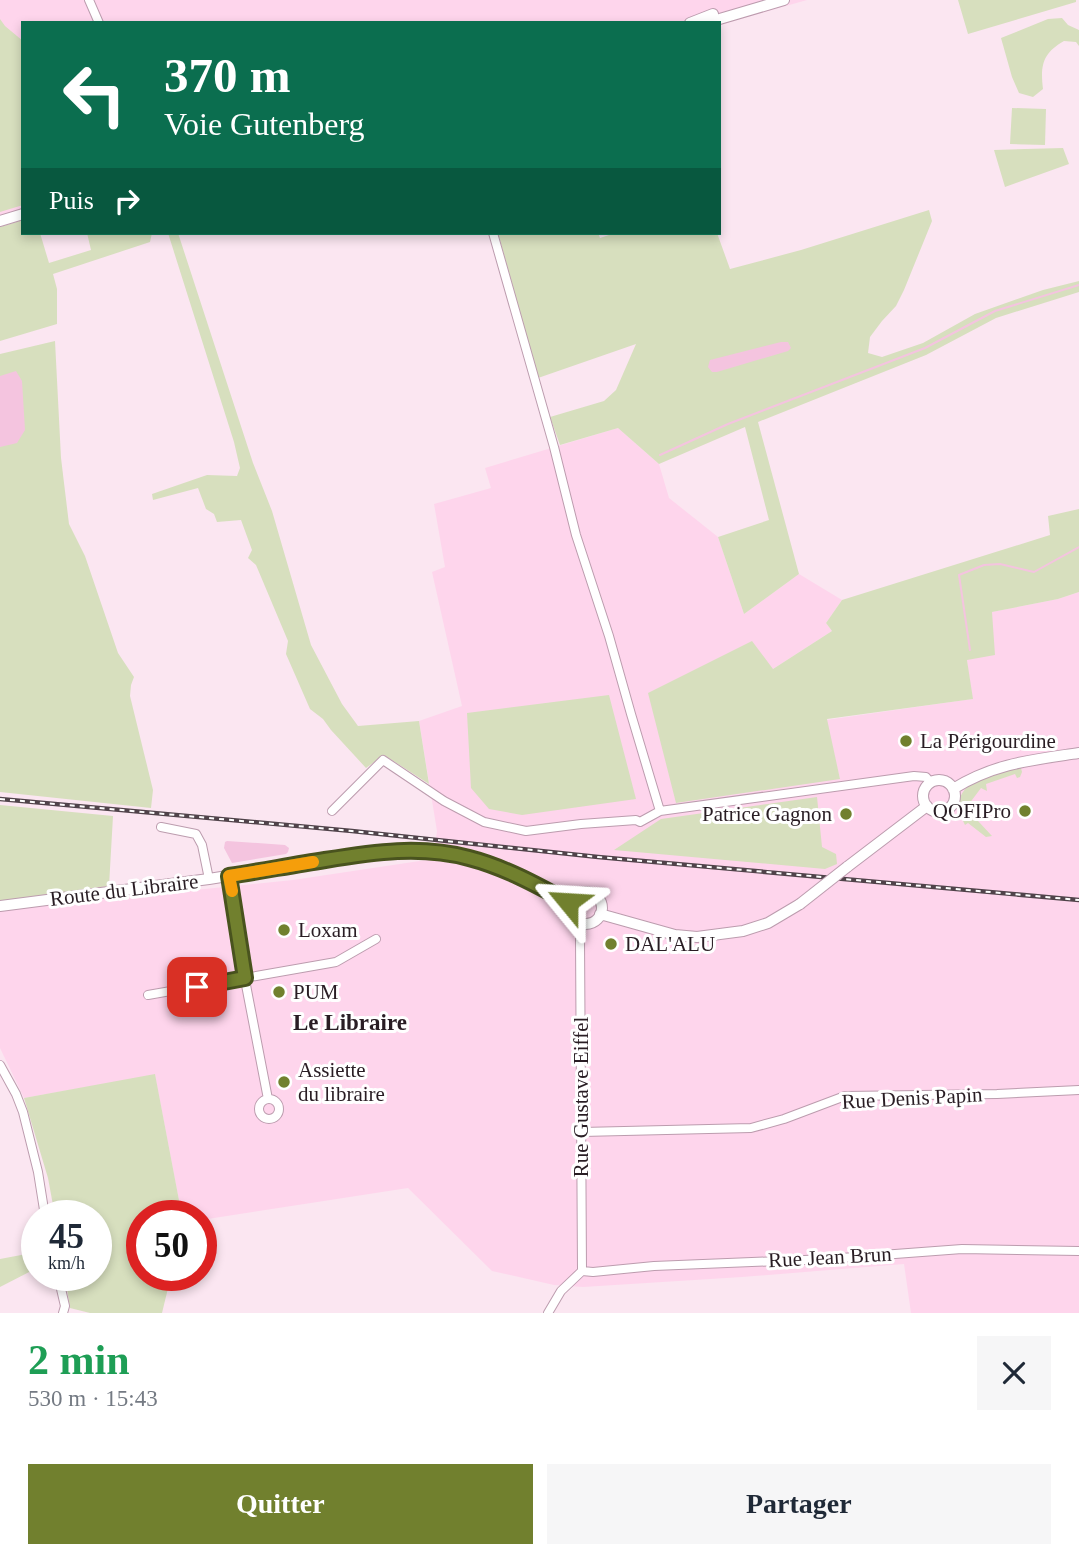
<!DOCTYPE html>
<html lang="fr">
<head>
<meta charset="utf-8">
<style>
  :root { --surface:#fff; --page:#f6f6f7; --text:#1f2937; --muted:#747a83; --accent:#71802e }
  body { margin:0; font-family:Georgia,serif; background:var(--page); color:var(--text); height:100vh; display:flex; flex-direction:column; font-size:26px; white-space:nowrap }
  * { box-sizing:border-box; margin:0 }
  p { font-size:23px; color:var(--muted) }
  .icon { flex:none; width:38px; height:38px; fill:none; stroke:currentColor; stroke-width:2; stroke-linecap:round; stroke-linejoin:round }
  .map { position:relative; height:1313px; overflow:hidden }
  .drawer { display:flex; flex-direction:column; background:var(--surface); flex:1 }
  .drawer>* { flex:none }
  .hud { position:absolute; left:21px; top:21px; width:700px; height:214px; border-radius:0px; box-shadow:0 4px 10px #0003; background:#0b6e4f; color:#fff; overflow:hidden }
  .speed { position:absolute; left:21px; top:1200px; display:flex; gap:14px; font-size:35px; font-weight:700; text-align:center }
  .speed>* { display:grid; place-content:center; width:91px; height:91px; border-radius:50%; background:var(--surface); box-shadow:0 4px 10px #0003; line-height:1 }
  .speed small { font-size:18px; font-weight:400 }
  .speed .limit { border:10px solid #d22; background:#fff; color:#111 }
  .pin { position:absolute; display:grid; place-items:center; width:60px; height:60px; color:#fff; margin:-30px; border-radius:14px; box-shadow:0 4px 10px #0006 }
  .me { position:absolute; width:77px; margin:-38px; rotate:297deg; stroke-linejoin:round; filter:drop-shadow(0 0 5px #0008) }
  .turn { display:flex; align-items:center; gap:24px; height:147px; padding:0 28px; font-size:32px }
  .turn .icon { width:91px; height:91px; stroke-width:2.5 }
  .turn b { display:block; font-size:49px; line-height:60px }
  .then { display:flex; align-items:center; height:66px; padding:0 28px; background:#0003; gap:14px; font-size:26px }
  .round { display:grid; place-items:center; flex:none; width:74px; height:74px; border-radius:0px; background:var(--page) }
  .summary { display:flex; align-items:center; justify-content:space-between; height:119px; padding:0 28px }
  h1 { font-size:42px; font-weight:700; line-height:52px; color:#1e9e55 }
  .action { display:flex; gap:14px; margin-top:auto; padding:14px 28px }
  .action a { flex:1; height:80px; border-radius:0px; background:var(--accent); color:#fff; font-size:28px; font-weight:700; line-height:80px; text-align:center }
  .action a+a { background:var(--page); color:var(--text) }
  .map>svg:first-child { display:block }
  .built { fill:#fed5ec }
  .green { fill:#d7dfbe }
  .water { fill:#f4c4df }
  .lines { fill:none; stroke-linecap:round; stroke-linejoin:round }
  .stream { stroke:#f4c4df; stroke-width:2 }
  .minor-casing { stroke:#bc9cae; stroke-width:10 }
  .major-casing { stroke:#bc9cae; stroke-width:12 }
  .minor { stroke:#fff; stroke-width:8 }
  .major { stroke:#fff; stroke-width:10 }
  .rail-casing { stroke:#50434a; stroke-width:4.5 }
  .rail { stroke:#fff; stroke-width:2; stroke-dasharray:5; stroke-linecap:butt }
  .major-bridge-casing { stroke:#bc9cae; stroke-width:12; stroke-linecap:butt }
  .major-bridge { stroke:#fff; stroke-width:10 }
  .route-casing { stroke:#49531e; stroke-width:18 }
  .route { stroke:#71802e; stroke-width:12 }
  .slow { stroke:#f59e0b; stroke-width:12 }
  .poi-dot { fill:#71802e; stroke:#fff; stroke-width:2.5 }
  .labels { text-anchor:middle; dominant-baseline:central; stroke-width:6; stroke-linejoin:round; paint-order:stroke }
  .poi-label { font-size:21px; fill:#291d24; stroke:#fff; text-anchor:start }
  .street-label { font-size:21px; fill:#291d24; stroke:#fff }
  .neighbourhood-label { font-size:23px; font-weight:bold; fill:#291d24; stroke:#fff }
</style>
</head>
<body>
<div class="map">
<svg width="1079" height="1313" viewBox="0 0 1079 1313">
  <rect width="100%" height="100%" fill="#fbe6f1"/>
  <!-- built -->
  <path class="built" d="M 0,0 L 807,0 L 719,25 L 719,23 L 23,23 L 23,211 L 0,218 Z
    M 618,428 L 659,464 L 669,498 L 718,537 L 744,614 L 799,574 L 842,600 L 826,623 L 832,631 L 773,669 L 840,779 L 826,720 L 972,699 L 967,660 L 992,612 L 1058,599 L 1079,592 L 1079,1313 L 911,1313 L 904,1264 L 742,1277 L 583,1287 L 554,1285 L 492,1271 L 408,1188 L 201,1220 L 201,1216 L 182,1216 L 155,1075 L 24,1098 L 0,1048 L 0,901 L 109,886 L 117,898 L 293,880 L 433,859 L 437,831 L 419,721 L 462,706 L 432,572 L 445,567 L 434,504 L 491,488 L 485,468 Z"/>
  <!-- green -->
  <path class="green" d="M 958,0 L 1076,0 L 1076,2 L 968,34 Z
    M 1062,18 L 1068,25 L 1079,30 L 1079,46 L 1076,42 L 1064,41 C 1043,53 1040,65 1043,89 L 1033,97 L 1019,93 L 1012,77 L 1001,38 L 1048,19 Z
    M 0,19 L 5,26 L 23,41 L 23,205 L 0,212 Z
    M 1012,108 L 1046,109 L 1045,145 L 1010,144 Z
    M 1063,148 L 1069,164 L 1005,187 L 994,150 Z
    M 929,210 L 932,221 L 904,290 L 896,306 L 882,321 L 870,337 L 868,353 L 882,357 L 923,343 L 975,314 L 1043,290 L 1079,281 L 1079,292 L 996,318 L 926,355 L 758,422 L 799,574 L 744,614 L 718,537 L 769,520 L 745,427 L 659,464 L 618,428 L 560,445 L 550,417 L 604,401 L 616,390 L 636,344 L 538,378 L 498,233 L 598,233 L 600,238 L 615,233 L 717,233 L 730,269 L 801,250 Z
    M 23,220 L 23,233 L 40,233 L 49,263 L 91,250 L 87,233 L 152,233 L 150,242 L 53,274 L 57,289 L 57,324 L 0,341 L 0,227 Z
    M 168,233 L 178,233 L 253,463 L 272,511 L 311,645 L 342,704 L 358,726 L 419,721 L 429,784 L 384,755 L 366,768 L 331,730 L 323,719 L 310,709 L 286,654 L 288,641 L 256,565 L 248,558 L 252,550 L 241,520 L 217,522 L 214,514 L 206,509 L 198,488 L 153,500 L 152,494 L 207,475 L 237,476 L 240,468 L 234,442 Z
    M 55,341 L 61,458 L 69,524 L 85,556 L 118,653 L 134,677 L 131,685 L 130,696 L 153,790 L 151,808 L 0,792 L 0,354 Z
    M 1079,509 L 1079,592 L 1058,599 L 992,612 L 995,655 L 967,660 L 973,699 L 827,719 L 840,779 L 676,803 L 648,693 L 752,641 L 773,669 L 832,631 L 826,623 L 842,600 L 1050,535 L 1048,516 Z
    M 609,695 L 636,799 L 522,815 L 489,809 L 471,788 L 467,713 Z
    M 1018,768 L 1021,768 L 1022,772 L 1020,777 L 1017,778 L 1015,774 L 986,784 L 987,791 L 981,788 L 966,808 L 992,836 L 986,837 L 968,823 L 965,825 C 943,782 988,777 1018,768 Z
    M 817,797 L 822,847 L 836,854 L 837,864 L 825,869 L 614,850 L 661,819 Z
    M 0,805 L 113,816 L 109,886 L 0,901 Z
    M 155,1074 L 182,1216 L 142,1216 L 142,1276 L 171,1276 L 162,1313 L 90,1313 L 70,1308 L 65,1276 L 96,1276 L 96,1216 L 55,1216 L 48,1178 L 24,1098 Z
    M 37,1252 L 37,1268 L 0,1287 L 0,1259 Z"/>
  <!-- water -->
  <path class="water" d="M 781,342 L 788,342 L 791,348 L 788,351 L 717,372 L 712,372 L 708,367 L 710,360 Z
    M 16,371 L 22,381 L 25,430 L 17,443 L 0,447 L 0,376 Z
    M 227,841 L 285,845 L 289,848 L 288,852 L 286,854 L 232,863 L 224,848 L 225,842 Z"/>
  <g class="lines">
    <!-- stream -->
    <path class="stream" d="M 660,455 L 728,424 L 925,348 L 995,311 L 1079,285
      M 970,650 L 959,575 L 984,565 L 1000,564 L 1034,572 L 1079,547"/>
    <defs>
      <path id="minor" d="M 89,0 L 99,23
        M 493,233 L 554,447 L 576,535 L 609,636 L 631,714 L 660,811
        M 332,811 L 383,760 L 444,801 L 484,822 L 526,831 L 581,824 L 636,820 L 640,822 L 660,811 L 914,776 L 926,777 L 931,783
        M 161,827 L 196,834 L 202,845 L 209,879
        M 229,876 L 246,985 L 268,1099
        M 148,995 L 336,962 L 376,939
        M 0,1065 L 16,1094 L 23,1112 L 38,1172 L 45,1216
        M259 1109a10 10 0 1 1 20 0a10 10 0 1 1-20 0Z
        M 582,1132 L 751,1128 L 784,1119 L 845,1096 L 997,1094 L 1079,1090
        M 582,1271 L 593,1272 L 654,1266 L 828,1259 L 962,1249 L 1079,1251
        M 582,1271 L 580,938 L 582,924
        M 58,1276 L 65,1306 L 63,1313
        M 548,1313 L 561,1291 L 582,1271"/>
      <path id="major" d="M 690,23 L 713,14
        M 706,23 L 784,0
        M 0,221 L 23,214
        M923 796a16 16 0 1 1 32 0a16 16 0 1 1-32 0Z
        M 953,789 C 995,763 1032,760 1079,753
        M 847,867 L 927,806
        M570 908a16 16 0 1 1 32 0a16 16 0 1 1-32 0Z
        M 0,906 L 209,879 L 376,852 C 449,844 508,869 571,903
        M 600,914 L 675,935 L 697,937 L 743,931 L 768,923 L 800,904"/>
    </defs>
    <!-- minor casing -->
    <use href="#minor" class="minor-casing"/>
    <!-- major casing -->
    <use href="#major" class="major-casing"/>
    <!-- minor -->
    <use href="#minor" class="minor"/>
    <!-- major -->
    <use href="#major" class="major"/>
    <defs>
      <path id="rail" d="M 0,799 L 352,831 L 598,857 L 1079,900"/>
    </defs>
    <!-- rail casing -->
    <use href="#rail" class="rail-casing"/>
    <!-- rail -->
    <use href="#rail" class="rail"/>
    <defs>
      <path id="major-bridge" d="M 800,904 L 847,867"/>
    </defs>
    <!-- major-bridge casing -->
    <use href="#major-bridge" class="major-bridge-casing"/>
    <!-- major-bridge -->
    <use href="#major-bridge" class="major-bridge"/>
  </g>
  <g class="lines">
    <defs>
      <path id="route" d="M 197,987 L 245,978 L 229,876 C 261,871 293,865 325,860 C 374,852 421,845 469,858 C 504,867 537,885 568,902"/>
    </defs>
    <!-- route casing -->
    <use href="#route" class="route-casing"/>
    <!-- route -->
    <use href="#route" class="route"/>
    <!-- slow -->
    <path class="slow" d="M 232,891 L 229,876 L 313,862"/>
  </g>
  <!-- markers -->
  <g class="poi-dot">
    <circle cx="906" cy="741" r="7"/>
    <circle cx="1025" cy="811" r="7"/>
    <circle cx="846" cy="814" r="7"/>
    <circle cx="284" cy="930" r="7"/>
    <circle cx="611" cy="944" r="7"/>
    <circle cx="279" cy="992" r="7"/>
    <circle cx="284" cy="1082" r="7"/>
  </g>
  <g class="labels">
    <!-- poi labels -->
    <g class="poi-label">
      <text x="920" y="741">La Périgourdine</text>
      <text x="1011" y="811" text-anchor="end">QOFIPro</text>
      <text x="832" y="814" text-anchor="end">Patrice Gagnon</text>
      <text x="298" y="930">Loxam</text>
      <text x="625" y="944">DAL'ALU</text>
      <text x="293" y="992">PUM</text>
      <text x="298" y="1070">Assiette<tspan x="298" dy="24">du libraire</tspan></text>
    </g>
    <!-- street labels -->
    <g class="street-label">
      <text transform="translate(124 890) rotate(-7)">Route du Libraire</text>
      <text transform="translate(581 1097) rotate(-90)">Rue Gustave Eiffel</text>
      <text transform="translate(912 1098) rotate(-3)">Rue Denis Papin</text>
      <text transform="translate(830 1257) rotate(-3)">Rue Jean Brun</text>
    </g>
    <!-- neighbourhood labels -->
    <g class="neighbourhood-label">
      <text x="350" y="1022">Le Libraire</text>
    </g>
  </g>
</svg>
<div class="speed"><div>45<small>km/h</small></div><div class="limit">50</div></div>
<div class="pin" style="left:197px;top:987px;background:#d93025"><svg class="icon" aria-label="arrive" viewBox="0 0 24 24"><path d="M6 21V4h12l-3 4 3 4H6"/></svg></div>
<svg class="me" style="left:568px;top:902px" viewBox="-20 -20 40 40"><path d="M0-17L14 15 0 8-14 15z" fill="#71802e" stroke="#fff" stroke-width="4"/></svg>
<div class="hud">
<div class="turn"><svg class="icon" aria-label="left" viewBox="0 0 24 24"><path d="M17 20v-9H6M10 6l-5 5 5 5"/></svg><div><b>370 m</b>Voie Gutenberg</div></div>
<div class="then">Puis<svg class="icon" aria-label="right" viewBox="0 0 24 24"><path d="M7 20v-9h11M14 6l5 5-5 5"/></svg></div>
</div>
</div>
<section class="drawer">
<div class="summary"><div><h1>2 min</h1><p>530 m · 15:43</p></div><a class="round"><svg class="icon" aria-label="close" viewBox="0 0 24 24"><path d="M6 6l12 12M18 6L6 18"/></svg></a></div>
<div class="action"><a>Quitter</a><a>Partager</a></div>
</section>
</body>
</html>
